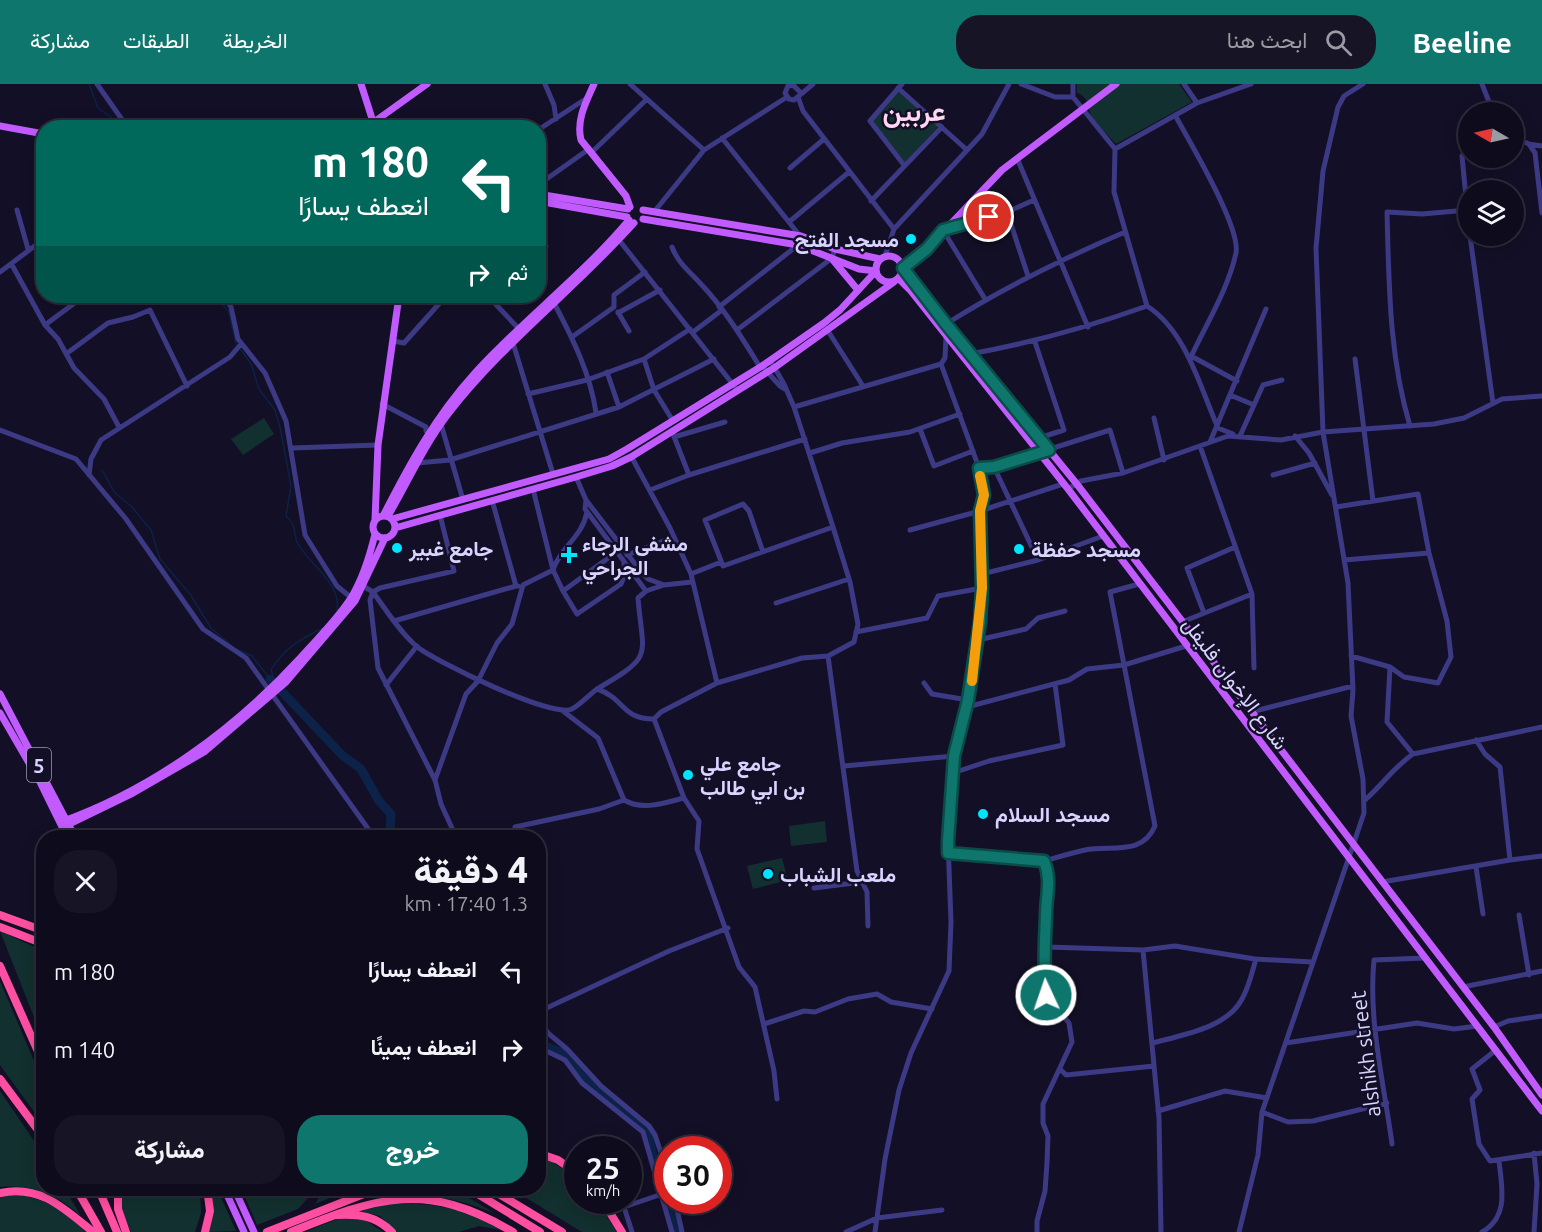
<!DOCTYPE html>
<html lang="ar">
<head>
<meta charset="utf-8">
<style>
  :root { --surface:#0e0b1c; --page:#171425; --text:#f1f3f6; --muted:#9b9ba3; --line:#2e2b3b; --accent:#0f766e }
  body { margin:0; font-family:Ubuntu,Vazirmatn,sans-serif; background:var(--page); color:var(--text); direction:rtl; height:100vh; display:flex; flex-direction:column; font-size:22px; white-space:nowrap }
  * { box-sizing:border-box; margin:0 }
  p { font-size:20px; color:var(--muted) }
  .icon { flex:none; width:33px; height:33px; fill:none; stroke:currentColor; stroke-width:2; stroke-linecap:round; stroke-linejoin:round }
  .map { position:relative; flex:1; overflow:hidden; direction:ltr }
  .details { position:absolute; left:36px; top:746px; width:510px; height:366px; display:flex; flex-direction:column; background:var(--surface); border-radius:24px; box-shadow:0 3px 15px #0003,0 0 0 2px var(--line); direction:rtl }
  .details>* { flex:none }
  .hud { position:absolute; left:36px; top:36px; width:510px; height:183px; border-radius:24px; box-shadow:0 3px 15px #0003,0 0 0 2px var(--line); direction:rtl; background:#00695c; color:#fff; overflow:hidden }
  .needle { width:39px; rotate:279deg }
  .tools { position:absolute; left:1458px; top:18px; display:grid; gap:12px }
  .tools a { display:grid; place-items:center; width:66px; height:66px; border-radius:50%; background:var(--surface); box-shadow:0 3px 15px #0003,0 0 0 2px var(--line); font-size:30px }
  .speed { position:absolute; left:564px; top:1052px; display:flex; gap:12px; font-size:30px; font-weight:700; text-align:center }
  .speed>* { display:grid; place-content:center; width:78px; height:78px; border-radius:50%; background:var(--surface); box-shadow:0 3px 15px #0003,0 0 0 2px var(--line); line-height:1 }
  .speed small { font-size:15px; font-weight:400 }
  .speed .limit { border:9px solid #d22; background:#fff; color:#111 }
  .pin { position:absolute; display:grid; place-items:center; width:51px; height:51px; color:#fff; margin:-26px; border:3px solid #fff; border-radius:50%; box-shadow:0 2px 6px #0007 }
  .me { position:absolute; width:66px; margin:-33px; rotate:357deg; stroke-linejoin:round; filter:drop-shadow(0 0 4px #0008) }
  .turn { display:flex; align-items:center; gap:21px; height:126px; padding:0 18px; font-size:27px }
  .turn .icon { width:78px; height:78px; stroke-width:2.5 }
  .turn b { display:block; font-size:42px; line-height:51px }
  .then { display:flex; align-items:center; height:57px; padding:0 18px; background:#0003; gap:12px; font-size:22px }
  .round { display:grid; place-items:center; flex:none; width:63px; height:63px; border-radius:24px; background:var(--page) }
  .head { display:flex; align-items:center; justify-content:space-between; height:102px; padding:0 18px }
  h1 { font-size:36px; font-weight:800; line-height:45px }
  .primary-button { display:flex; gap:12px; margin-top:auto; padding:12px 18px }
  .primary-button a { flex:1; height:69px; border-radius:24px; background:var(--accent); color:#fff; font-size:24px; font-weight:800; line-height:69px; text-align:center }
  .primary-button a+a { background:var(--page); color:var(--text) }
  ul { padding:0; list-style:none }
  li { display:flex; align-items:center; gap:18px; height:78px; padding:0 18px }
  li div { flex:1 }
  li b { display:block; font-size:22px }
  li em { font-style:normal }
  header { display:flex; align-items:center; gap:36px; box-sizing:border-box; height:84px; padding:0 30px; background:var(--accent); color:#fff }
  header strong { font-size:28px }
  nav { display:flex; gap:33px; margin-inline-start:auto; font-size:21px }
  .search { width:420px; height:54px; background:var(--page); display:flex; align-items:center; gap:15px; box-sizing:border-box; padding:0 21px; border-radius:24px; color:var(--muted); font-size:22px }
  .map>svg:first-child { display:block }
  .green { fill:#12302f }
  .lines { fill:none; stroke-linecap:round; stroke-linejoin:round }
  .stream { stroke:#0c2248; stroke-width:1.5 }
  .river { stroke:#0c2248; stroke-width:9 }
  .minor { stroke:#3d3a85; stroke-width:5 }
  .major { stroke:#c25bff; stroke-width:7 }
  .highway { stroke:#ff4fa3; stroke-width:8 }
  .route-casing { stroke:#0a4d48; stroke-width:15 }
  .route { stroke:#0f766e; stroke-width:10 }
  .slow { stroke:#f59e0b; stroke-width:10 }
  .poi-dot { fill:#00e5ff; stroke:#130f26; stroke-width:2 }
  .labels { text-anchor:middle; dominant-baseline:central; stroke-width:5; stroke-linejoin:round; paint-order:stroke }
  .shield { fill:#130f26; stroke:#9e99be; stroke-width:1.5 }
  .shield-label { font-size:20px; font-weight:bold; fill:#d9d4ff }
  .poi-label { font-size:21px; font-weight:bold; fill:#d9d4ff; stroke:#130f26; text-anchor:start }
  .street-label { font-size:21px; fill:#d9d4ff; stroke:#130f26 }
  .district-label { font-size:27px; font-weight:bold; fill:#ffd6f0; stroke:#130f26 }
</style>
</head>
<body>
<header>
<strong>Beeline</strong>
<div class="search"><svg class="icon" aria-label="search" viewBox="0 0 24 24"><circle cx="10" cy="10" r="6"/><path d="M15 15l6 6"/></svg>ابحث هنا</div>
<nav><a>الخريطة</a><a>الطبقات</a><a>مشاركة</a></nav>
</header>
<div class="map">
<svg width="1542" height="1148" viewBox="0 0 1542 1148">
  <rect width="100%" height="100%" fill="#130f26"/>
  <!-- green -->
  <path class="green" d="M 1077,0 L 1179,0 L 1192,18 L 1116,60 C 1108,51 1098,42 1092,33 C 1087,24 1090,13 1077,9 Z
    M 898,7 L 938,43 L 905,78 L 872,37 Z
    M 264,334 L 274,350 L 243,371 L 231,355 Z
    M 825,737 L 827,758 L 791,762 L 789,742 Z
    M 782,774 L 788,796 L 753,805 L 747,782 Z
    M 0,847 L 43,867 L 44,919 L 41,930 L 43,956 Z
    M 0,897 L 43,998 L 43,1040 L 0,981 Z
    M 0,1007 L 43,1070 L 44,1104 L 64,1104 L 81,1132 C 57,1111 33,1100 0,1103 Z
    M 539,1073 L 554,1079 L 577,1095 L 578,1116 L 596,1116 L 617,1148 L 582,1148 L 510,1104 L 538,1104 Z
    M 121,1104 L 200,1104 L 201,1129 L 195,1148 L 131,1148 L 118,1118 Z
    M 211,1104 L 217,1104 L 236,1147 L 206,1148 L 213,1124 Z
    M 241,1104 L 317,1104 L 298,1125 L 257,1141 Z
    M 325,1104 L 355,1104 L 315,1120 Z
    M 386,1104 L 453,1104 L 494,1129 C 451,1112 409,1105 363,1113 Z
    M 19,1110 C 46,1117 68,1125 85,1148 L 0,1148 L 0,1111 Z
    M 385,1119 C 438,1119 464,1124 511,1148 L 479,1142 L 459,1148 L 396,1148 L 380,1132 L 356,1126 Z
    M 340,1134 L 362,1134 L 383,1148 L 306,1148 Z"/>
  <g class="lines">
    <!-- stream -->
    <path class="stream" d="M 89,0 L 98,24 L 123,42
      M 215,212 L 229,228 L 236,260
      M 241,266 L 251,280 L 259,305 L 275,326 L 280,343 L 291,402 L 286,432 C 299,444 292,449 298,460 C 310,481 342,500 337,527
      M 102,386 L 115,409 L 131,422 L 151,446 L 160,475 L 190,510 L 211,544 L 232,562
      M 238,566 L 252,572 L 270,595
      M 274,595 L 271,586 C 283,565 302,554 323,544"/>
    <!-- river -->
    <path class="river" d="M 270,595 L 342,671 L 361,685 L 379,717 L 391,730 L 390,753
      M 538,954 L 544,961 L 569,972 L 583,993 L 647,1047 L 654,1075 L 668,1110
      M 669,1116 L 677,1148"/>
    <!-- minor -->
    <path class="minor" d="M 97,0 L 128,44
      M 545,0 L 554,21 L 556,35
      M 630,0 L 704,66
      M 902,0 L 870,37 L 904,81
      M 1021,0 L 1055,13 L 1073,13
      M 1073,0 L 1073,13 L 1115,65 L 1114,108 L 1147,222 C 1186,247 1200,303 1218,344 L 1233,350
      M 1184,0 L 1197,19
      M 1482,0 L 1493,28
      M 898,4 L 967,66
      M 800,8 L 793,1 L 788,2 L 785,9 L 789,15 L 794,16 L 813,0
      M 798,13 L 803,27 L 894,145 L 885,172
      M 1175,31 C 1189,57 1241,143 1236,169 C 1228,206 1205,242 1190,275
      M 538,46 L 587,14
      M 1514,53 L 1529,60 L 1535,69 L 1542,129
      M 722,54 L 800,152
      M 1529,60 L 1542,62
      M 1468,64 L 1462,72 L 1468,134
      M 1115,65 L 1197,19 L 1251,0
      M 591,69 L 647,15
      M 1017,74 L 1088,243
      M 790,84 L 824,55
      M 538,101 L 589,65
      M 871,117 L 942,43
      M 17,126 L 28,165
      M 654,128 L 704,66 L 787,13
      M 1007,128 L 1028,192
      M 789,138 L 849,88
      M 894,145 L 982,50 L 1009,0
      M 1470,152 L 1493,319
      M 619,156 L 735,303
      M 672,163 C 678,179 689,187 700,199 C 724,224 742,254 760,283
      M 538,168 L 546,162
      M 12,181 L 45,241 L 58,255 L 74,284 L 104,315 L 119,343
      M 0,188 L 44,155
      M 224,212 L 231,223 L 238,255 L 265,289 L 286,337 L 305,451 L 337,502 L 354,516
      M 488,212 L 519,245
      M 985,215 L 943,146 L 1007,128 L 1034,116
      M 554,219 C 572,253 591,291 596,329
      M 719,223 L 798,161
      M 618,228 L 629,247
      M 618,229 L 660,206
      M 946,240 C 1003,204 1062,175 1125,148
      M 45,241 L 84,212
      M 737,246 L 832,174 L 835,165
      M 828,247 L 863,302
      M 693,248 L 722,226
      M 572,253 L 614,223 L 614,211 L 645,188
      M 393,257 L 404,259 L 446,212
      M 1035,258 L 1064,346 L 1039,354
      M 513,259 L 553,390
      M 66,270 L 108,239 L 133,233 L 150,226 L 187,302
      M 970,270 C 1032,259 1088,243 1147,222
      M 1191,272 L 1237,297
      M 644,275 L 690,245
      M 1355,275 L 1373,417
      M 762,282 L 780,302 L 785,305
      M 607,288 L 619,323
      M 528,310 L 587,296 L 644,275 L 654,306 L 673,337
      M 1230,311 L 1254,321
      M 382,320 L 426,343 L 426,347 L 432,352
      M 794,323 L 941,280
      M 1154,334 L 1164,376
      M 441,340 L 463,416
      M 1410,342 C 1389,272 1389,200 1387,128 L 1422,130 L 1468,126
      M 920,345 L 934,382 L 973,367
      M 0,346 L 76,375 L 126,435 L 203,545 L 246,574 L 374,753
      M 673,350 L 689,391
      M 1240,352 L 1263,301 L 1282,296
      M 1295,352 L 1309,369 L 1332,411
      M 674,353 L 725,338
      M 1210,358 L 1266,225
      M 1200,362 L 1252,510 L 1254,584
      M 292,364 L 378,361
      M 810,369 L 842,359 L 910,348 L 960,330
      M 631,372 L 670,444 L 691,490 L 717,599
      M 417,379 L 450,376 L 619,323 L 714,275
      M 979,384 L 994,383 L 1110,346 L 1123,389
      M 89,391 L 91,375 L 101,356 L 230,273 L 241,260
      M 1273,391 L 1315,379
      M 576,393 L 586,416 L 642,489 L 648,495 L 664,501
      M 533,405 L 553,486 L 563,507 L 622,464
      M 1068,405 L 1081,397 L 1123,389 L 1228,352 L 1281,356 L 1323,348 L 1434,340 L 1464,334 L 1502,315 L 1542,312
      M 650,406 L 689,391 L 805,355
      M 492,416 L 516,502 L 518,502
      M 586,416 L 585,425 L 646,507 L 664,501 L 692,498
      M 1336,423 L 1418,410 L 1429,469 L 1344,476
      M 440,431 L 454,487 L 380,504 L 373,508 L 370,516 L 378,584 L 435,696 L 441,720 L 456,753
      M 910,446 L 980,427 L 1063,400
      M 763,468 L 749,427 L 743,420 L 705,436 L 723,482 L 833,443
      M 627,471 L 674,453
      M 1038,476 L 1103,452
      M 691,490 L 721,478
      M 982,490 L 1038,476 L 994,383
      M 363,502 L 373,508 C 386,526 399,547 416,562 C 434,577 553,635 572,625 C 580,621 589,611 597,605 C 625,614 621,635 654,635 L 661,628 L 717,599 L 802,574 L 828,572 L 854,558 L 858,540 L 850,498 L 833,443 L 794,323 L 784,300 L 770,276
      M 563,507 L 577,530 L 621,500 L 625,490 L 624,480
      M 776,519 L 849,495
      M 1204,529 L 1187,484 L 1235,463
      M 394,537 L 516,502
      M 1182,538 L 1252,510
      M 856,548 L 927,534 L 938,512 L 982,504
      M 978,556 L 1026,545 L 1038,534 L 1065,527
      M 828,572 L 857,787 L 867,808 L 868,842
      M 1351,572 L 1390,583 L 1404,593 L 1438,599 L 1451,573 L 1447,537 L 1429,469
      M 1390,583 L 1387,638 L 1413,670
      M 924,599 L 932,610 L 968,616
      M 386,601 L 417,562
      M 597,605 C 655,571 643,574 638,514 L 646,507
      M 967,623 L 1069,596 L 1087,585 L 1124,581 L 1186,562
      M 563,627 L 598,654 L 624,716 C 643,727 664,719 684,714
      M 1251,628 L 1353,602
      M 654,635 L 684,714 L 699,737 L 697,765 L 739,883 L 755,903 L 774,987 L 777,1015
      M 1476,656 L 1485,670 L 1500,683 L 1510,776 L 1542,772
      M 844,682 L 954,672
      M 953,689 L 989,677 L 1063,661 L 1055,600
      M 435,696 L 466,610 L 478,597 L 497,559 L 512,540 L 523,501 L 553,486 C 561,462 582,454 587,428
      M 1365,716 C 1382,701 1395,682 1413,670 L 1542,643
      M 515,743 L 599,725 L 624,716
      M 948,769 L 1044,777 L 1050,804 L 1046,829 L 1046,911 L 1069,939 L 1072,958 L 1043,1020 L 1043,1039 L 1048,1052 L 1047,1079 L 1045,1107 L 1037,1137 L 1037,1148
      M 1044,777 C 1058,773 1071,769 1085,766 C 1112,761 1142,772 1155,742 L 1110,508 L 1139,500
      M 1476,783 L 1483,830
      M 1382,798 L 1510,776
      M 814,804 L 862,798
      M 1519,831 L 1529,891
      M 1046,863 L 1143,866 L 1175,862 L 1255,875 L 1312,878
      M 1143,866 L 1159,1034 L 1161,1148
      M 1463,903 L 1542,887
      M 538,928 L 669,867 L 728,844
      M 538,936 L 549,950 L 567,965 L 601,1002 L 649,1042 L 655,1051 L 668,1090
      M 764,940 L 804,927 L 815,928 L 848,915 L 877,910 L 891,918 L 932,925
      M 1494,943 L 1508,937 L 1542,932
      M 1152,959 C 1182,951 1227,944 1242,915 C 1249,903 1252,888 1256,875
      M 1286,959 L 1417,939 L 1454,945 L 1478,942
      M 538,963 L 565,976 L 582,999 L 643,1048 L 672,1148
      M 1496,966 L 1472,985 L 1480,1006 L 1472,1015 L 1479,1060 L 1490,1077 L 1542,1069
      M 1060,985 L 1066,991 L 1154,982
      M 1158,1027 L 1225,1007 L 1267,1014
      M 1262,1028 L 1288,1038 L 1313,1037 L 1387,1019
      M 1392,1060 C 1384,1000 1368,937 1374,876 L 1425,874
      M 616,1116 L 624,1123 L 632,1148
      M 675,1116 L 682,1148
      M 624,1123 L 668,1108
      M 846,1148 L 877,1134 L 942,1126
      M 875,1148 L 885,1075 L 899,1006 L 911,969 L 949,887 L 951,838 L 948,757 L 954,672 L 968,616 L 980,538 L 982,504 L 980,427 L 984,411 L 979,384 L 941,280 L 945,274 L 946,253
      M 1239,1148 L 1258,1071 L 1262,1028 L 1364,729 L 1363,695 L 1351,632 L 1353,606 L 1348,499 L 1323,348 L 1316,164 L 1323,87 L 1338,23 L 1344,12 L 1363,0
      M 1482,1148 C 1509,1133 1502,1104 1499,1077
      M 1534,1148 L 1537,1100 L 1534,1069"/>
    <!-- major -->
    <path class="major" d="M 361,0 L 375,44
      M 594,0 C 586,18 576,36 581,56 L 626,112 L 630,123
      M 1116,0 L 1002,86 L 927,165 L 903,184 L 946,240 L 1076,399 L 1494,943 L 1542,1011
      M 374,38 L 427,0
      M 0,42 L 44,50
      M 538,110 L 628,125
      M 538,117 L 627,133
      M 643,126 L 801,152 L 835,165 L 880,175
      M 643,135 L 798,161 L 859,185 L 876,187
      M876 185a13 13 0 1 1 26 0a13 13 0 1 1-26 0Z
      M 833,176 L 857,205
      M 899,195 L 911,207 L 1068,405 L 1542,1027
      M373 443a11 11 0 1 1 22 0a11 11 0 1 1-22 0Z
      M 383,432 C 409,381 435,333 474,290 C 523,236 582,192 629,136
      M 388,432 C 408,398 424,361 448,330 C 503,259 575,205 634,139
      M 392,435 L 609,375 L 627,365 L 762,282 L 824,239 L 840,226 L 876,187
      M 375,436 L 378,361 L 399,212
      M 395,444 L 576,393 L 612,382 L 631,373 L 774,284 L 894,198
      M 0,610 L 75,753
      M 0,629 L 40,698 L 67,753
      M 61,738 C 153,705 235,645 301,573 C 318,554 337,536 351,514 C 363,494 370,471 375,450
      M 63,743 L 133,709 L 204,668 L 286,598 L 355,517 L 385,454
      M 224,1104 L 244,1148
      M 234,1104 L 254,1148"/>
    <!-- highway -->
    <path class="highway" d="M 0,831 L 44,847
      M 0,843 L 44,860
      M 0,882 L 44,981
      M 0,995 L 44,1054
      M 538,1069 L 558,1076 L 578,1090
      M 76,1104 L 101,1148
      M 98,1104 L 117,1148
      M 118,1104 L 118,1125 L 126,1148
      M 468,1104 L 540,1148
      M 489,1104 L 562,1148
      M 0,1109 C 40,1100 65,1125 93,1148
      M 602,1116 L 622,1148
      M 338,1131 C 360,1130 376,1132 392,1148
      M 205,1148 L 210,1127 L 207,1104
      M 267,1148 L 379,1104
      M 291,1148 C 378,1113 425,1096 513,1148"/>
  </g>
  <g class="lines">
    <defs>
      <path id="route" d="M 989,133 L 943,146 L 927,165 L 903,184 L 946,240 L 1049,366 L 994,383 L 979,384 L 984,411 L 980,427 L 982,504 L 980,538 L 968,616 L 954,672 L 948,757 L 948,769 L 1044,777 C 1052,797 1046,811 1046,832 C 1045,858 1043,885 1046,911"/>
    </defs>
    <!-- route casing -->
    <use href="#route" class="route-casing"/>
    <!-- route -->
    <use href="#route" class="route"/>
    <!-- slow -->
    <path class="slow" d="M 972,597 L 982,504 L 980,427 L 984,411 L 980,392"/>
  </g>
  <!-- markers -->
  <g class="poi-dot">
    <circle cx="911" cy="155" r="6"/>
    <circle cx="397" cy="464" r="6"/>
    <circle cx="1019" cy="465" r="6"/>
    <path d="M566 462h6v6h6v6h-6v6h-6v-6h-6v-6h6z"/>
    <circle cx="688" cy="691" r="6"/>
    <circle cx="983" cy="730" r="6"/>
    <circle cx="768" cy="790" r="6"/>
  </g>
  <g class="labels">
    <!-- shield labels -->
    <rect class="shield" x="27" y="664" width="24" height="34" rx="4.5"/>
    <g class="shield-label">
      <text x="39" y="681">5</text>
    </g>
    <!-- poi labels -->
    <g class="poi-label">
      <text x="899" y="155" text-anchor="end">مسجد الفتح</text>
      <text x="582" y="459">مشفى الرجاء<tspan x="582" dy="24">الجراحي</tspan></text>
      <text x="409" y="464">جامع غبير</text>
      <text x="1031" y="465">مسجد حفظة</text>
      <text x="700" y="679">جامع علي<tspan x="700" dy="24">بن ابي طالب</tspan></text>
      <text x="995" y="730">مسجد السلام</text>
      <text x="780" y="790">ملعب الشباب</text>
    </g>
    <!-- street labels -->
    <g class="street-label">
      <text transform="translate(1236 599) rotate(53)">شارع الإخوان فليفل</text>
      <text transform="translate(1365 970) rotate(-97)">alshikh street</text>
    </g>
    <!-- district labels -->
    <g class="district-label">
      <text x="914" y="27">عربين</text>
    </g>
  </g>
</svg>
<div class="tools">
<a><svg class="needle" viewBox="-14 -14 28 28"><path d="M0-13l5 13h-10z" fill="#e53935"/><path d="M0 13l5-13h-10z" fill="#9b9ba3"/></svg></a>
<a><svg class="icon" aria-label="layers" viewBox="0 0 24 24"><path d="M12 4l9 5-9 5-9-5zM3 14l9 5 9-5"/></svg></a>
</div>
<div class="speed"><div>25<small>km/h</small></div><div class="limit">30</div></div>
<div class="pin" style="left:989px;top:133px;background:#d93025"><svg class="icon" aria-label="arrive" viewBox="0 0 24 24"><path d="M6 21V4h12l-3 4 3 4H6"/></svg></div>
<svg class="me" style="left:1046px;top:911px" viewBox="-20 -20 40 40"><circle r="17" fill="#0f766e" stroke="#fff" stroke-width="3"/><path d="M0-11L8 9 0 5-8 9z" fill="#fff"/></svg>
<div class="hud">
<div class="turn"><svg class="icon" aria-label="left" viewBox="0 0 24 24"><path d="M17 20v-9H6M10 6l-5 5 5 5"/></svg><div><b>180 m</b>انعطف يسارًا</div></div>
<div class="then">ثم<svg class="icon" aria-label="right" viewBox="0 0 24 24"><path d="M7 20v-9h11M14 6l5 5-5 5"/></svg></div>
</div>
<section class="details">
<div class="head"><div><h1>4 دقيقة</h1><p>1.3 km · 17:40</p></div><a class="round"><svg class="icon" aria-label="close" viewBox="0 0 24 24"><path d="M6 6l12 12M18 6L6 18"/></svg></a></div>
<ul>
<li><svg class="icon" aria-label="left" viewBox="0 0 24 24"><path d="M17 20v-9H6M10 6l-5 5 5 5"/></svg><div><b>انعطف يسارًا</b></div><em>180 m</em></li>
<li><svg class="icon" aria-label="right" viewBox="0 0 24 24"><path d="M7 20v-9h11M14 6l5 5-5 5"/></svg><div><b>انعطف يمينًا</b></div><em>140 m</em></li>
</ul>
<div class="primary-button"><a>خروج</a><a>مشاركة</a></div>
</section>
</div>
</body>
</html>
